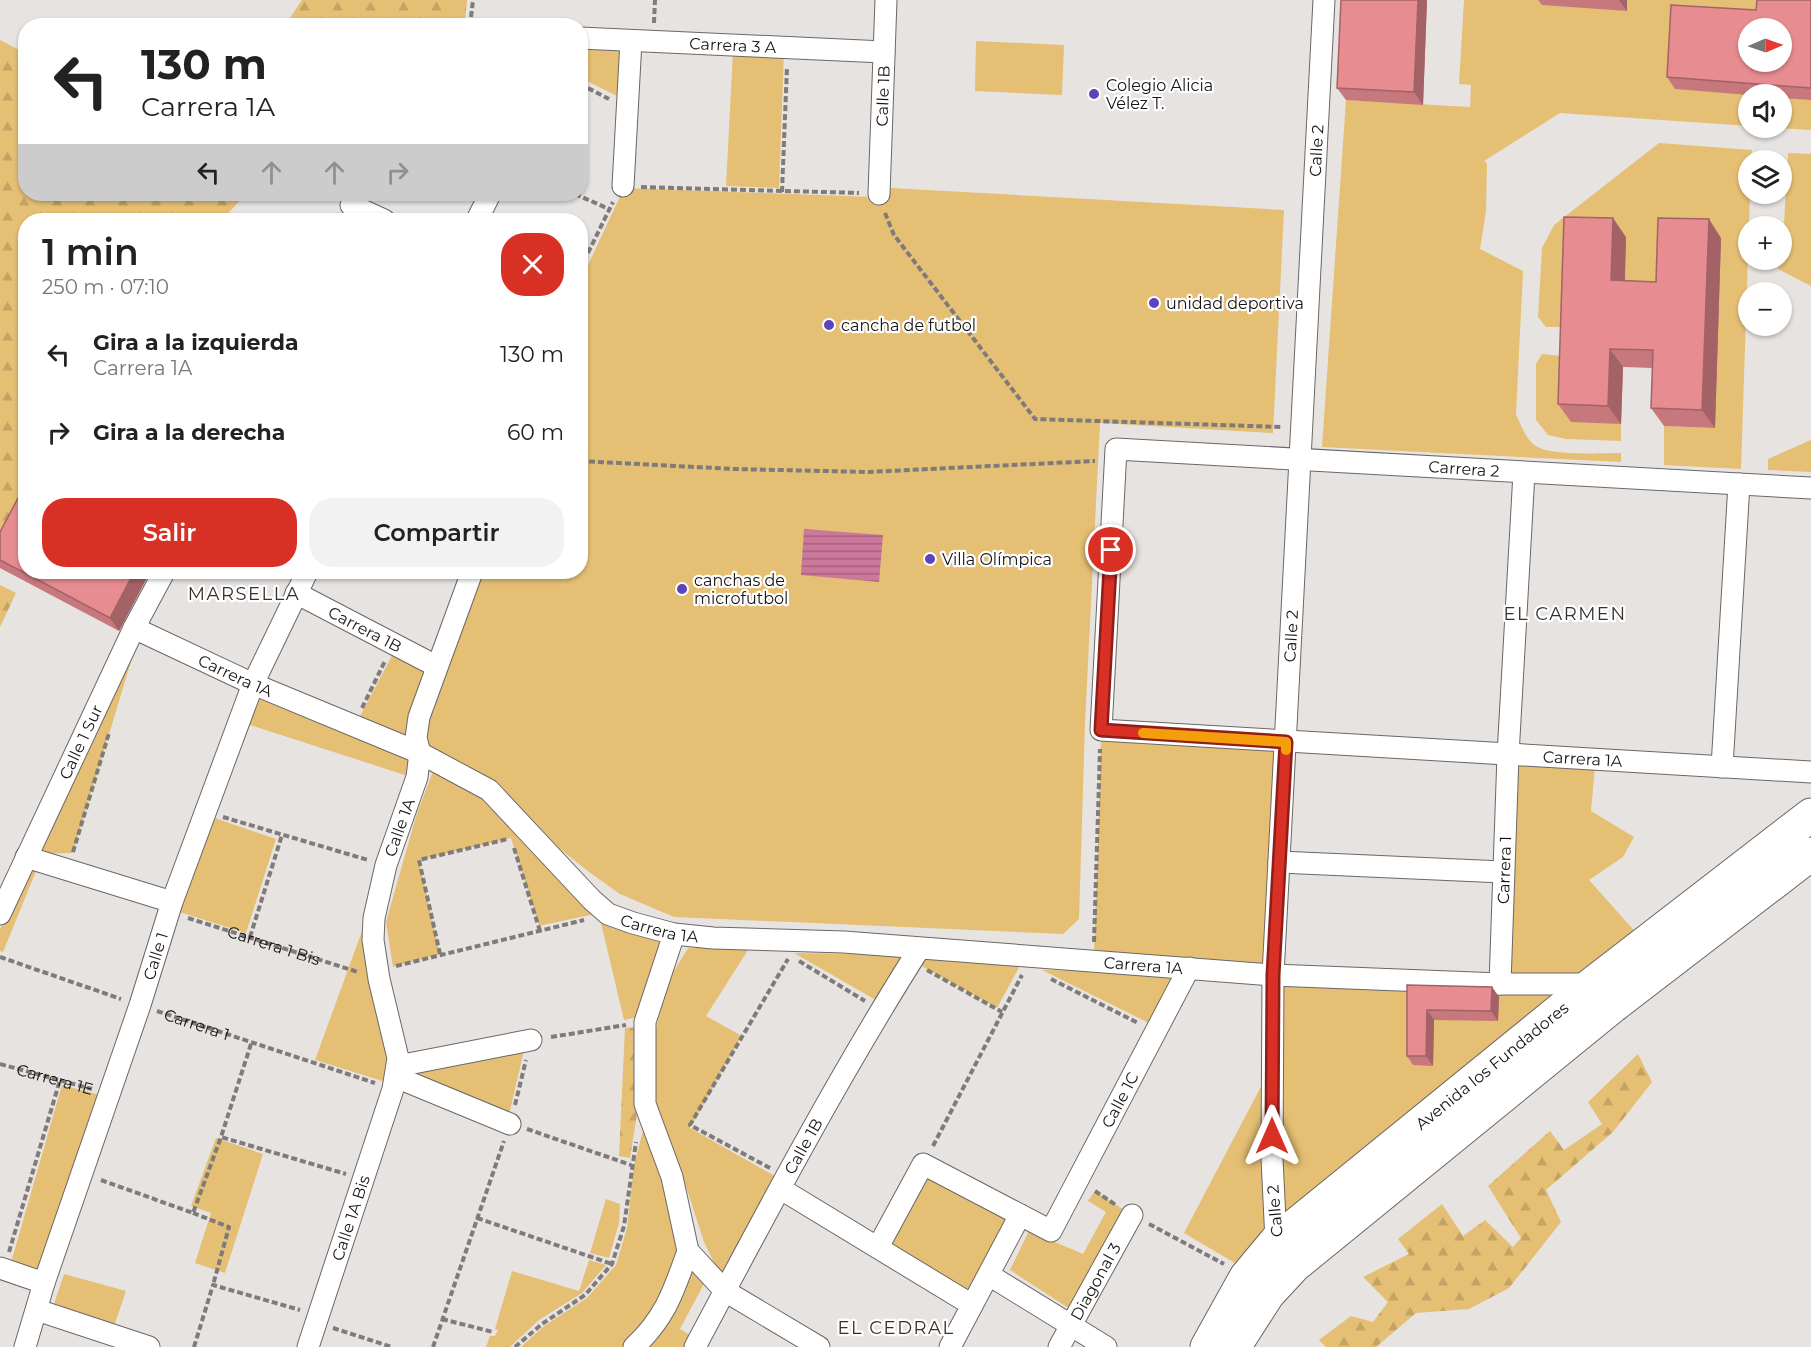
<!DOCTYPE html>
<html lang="es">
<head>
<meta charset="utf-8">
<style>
  :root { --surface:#fff; --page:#f2f2f2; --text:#222; --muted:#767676; --accent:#d93025 }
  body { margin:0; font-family:Montserrat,sans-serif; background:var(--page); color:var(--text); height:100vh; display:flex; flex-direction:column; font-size:22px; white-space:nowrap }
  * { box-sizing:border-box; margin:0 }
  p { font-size:20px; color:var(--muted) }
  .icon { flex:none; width:33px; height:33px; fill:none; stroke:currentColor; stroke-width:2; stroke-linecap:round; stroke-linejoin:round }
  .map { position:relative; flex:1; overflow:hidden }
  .panel { position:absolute; left:18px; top:213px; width:570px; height:366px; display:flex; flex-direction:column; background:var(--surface); border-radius:24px; box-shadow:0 2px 4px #0004 }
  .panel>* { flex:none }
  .guide { position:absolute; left:18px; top:18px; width:570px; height:183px; border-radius:24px; box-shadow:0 2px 4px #0004; background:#fff; color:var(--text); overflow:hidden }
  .needle { width:39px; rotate:88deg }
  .controls { position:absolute; left:1738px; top:18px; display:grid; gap:12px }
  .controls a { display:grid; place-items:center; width:54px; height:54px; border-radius:50%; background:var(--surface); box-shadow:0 2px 4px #0004; font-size:30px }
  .pin { position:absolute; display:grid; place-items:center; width:51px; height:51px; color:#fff; margin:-26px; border:3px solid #fff; border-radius:50%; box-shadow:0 2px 6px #0007 }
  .me { position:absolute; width:66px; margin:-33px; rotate:0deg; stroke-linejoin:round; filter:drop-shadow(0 0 4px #0008) }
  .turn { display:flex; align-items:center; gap:21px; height:126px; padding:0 24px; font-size:27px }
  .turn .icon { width:78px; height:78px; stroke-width:2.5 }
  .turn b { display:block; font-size:42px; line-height:51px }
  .lanes { display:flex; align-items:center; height:57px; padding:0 24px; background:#0003; justify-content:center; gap:30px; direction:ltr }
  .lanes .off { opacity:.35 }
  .round { display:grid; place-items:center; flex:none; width:63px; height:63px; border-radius:24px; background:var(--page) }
  .overview { display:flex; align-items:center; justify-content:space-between; height:102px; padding:0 24px }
  h1 { font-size:36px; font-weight:600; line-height:45px }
  .primary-button { display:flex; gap:12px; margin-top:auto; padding:12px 24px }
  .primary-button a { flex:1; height:69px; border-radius:24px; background:var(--accent); color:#fff; font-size:24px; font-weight:600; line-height:69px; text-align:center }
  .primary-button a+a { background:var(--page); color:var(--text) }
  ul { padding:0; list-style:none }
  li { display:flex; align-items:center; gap:18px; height:78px; padding:0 24px }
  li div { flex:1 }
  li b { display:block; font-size:22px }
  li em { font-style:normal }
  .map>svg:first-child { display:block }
  .green { fill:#e5bf74 }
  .forest { fill:url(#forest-firs) }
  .water { fill:url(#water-rules) }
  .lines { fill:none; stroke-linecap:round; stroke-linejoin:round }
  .minor-casing { stroke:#6b6766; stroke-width:23 }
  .primary-casing { stroke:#6b6766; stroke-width:35 }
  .path { stroke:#7e7b7a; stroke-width:4; stroke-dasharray:6 3; stroke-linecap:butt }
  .minor { stroke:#fff; stroke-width:21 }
  .primary { stroke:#fff; stroke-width:33 }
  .wall { fill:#c7787d }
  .shaded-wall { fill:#a26266 }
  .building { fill:#e78c91; stroke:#a26266; stroke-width:1.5; fill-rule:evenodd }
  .route-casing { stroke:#8d1f18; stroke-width:15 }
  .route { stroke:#d93025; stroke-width:10 }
  .slow { stroke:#f59e0b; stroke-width:10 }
  .poi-dot { fill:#5b44bc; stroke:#fff; stroke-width:2 }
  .labels { text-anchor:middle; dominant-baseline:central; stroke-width:4.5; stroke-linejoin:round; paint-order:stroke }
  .street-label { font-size:16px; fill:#161414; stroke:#fff }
  .poi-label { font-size:16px; fill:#161414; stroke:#fff; text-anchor:start }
  .neighbourhood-label { font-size:18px; letter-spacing:1.5px; fill:#33302f; stroke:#fff }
</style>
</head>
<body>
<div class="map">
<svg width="1811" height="1347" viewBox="0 0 1811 1347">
  <defs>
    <pattern id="forest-firs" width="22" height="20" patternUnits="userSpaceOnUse" patternTransform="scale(1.5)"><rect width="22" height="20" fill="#e5bf74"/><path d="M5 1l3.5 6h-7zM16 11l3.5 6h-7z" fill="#c4a364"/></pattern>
    <pattern id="water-rules" width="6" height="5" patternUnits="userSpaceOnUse" patternTransform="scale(1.5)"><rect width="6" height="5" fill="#cb789b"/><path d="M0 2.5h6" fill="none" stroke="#a4617d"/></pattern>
  </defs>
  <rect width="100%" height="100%" fill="#e7e3e1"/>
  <!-- green -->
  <path class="green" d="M 1464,0 L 1542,0 L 1626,11 L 1627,0 L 1766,0 L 1764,22 L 1680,17 L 1749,95 L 1749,126 L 1560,113 L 1484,161 L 1487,163 L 1486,211 L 1480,249 L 1523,271 L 1516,414 C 1521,425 1526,440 1536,446 C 1550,456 1602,453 1621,453 L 1621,462 L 1322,447 L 1346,100 L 1470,107 L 1471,85 L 1459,84 Z
    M 976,41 L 1064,45 L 1062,95 L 975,91 Z
    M 580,48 L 626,52 L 625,100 L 581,78 Z
    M 733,51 L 784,53 L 779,188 L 726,186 Z
    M 1782,97 L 1811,100 L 1811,130 L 1777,128 L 1782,128 Z
    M 1659,143 L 1752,150 L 1751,160 L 1749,160 L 1750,194 L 1741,469 L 1664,465 L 1664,426 L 1715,428 L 1669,300 L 1624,299 L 1577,235 L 1621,424 L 1621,441 L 1566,439 L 1548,435 L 1536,420 L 1536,364 L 1542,354 L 1573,357 L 1574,327 L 1546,327 L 1538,317 L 1542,248 L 1554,225 Z
    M 1788,153 L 1811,154 L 1811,286 L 1778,269 L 1779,260 L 1782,260 Z
    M 624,188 L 875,197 L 891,188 L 1284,210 L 1273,433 L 1100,423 L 1085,723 L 1079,919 L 1063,934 L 674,917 L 620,894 L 589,872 L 559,848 L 497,782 L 428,747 L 420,728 L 480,572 L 580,572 L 581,280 Z
    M 1811,440 L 1811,472 L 1768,470 L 1768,459 Z
    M 136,645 L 73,853 L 36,854 Z
    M 396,648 L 432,667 L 413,738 L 357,722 Z
    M 256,690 L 414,755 L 411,777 L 244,723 Z
    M 1101,741 L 1276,751 L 1266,964 L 1094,954 Z
    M 1514,761 L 1595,766 L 1591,811 L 1634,837 L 1623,857 L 1589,880 L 1640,937 L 1590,980 L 1507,977 Z
    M 434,769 L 482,793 L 599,913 L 539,926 L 511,838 L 419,860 L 440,954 L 393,967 L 386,922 L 417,813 Z
    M 209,816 L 276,839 L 246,933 L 173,910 Z
    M 29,866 L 37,869 L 3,952 L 0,951 L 0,929 Z
    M 610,921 L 666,937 L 643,1016 L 624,1020 L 601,923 Z
    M 365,923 L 392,1051 L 389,1083 L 315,1060 Z
    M 710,947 L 748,950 L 706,1016 L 742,1036 L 690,1128 L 780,1179 L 724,1283 L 704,1242 L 680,1168 L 653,1103 L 655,1032 L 669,979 L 688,948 Z
    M 794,953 L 908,955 L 881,1003 Z
    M 925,955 L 1022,962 L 997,1008 L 920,965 Z
    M 1042,970 L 1176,973 L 1151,1024 Z
    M 1280,980 L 1570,990 L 1294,1217 L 1279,1210 Z
    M 525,1046 L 509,1115 L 401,1069 Z
    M 1266,1077 L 1269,1239 L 1245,1269 L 1184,1233 Z
    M 62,1085 L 104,1096 L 42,1277 L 10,1266 Z
    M 646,1119 L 683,1249 L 657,1314 L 622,1347 L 521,1347 L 544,1326 L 587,1298 L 616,1265 L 627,1228 L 634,1165 Z
    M 216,1138 L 263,1154 L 225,1273 L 195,1263 L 211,1213 L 191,1206 Z
    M 921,1173 L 1011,1221 L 969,1297 L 881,1244 Z
    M 1095,1191 L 1132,1215 L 1076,1313 L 1010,1270 L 1029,1231 L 1083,1254 L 1106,1212 L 1088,1201 Z
    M 606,1199 L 620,1204 L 619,1223 L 609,1258 L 590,1253 Z
    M 689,1259 L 707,1278 L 680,1329 L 693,1337 L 688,1347 L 638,1347 Z
    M 589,1260 L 606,1265 L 582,1293 L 539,1320 L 510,1347 L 486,1347 L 490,1336 L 495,1336 L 498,1330 L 495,1329 L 512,1271 L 579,1291 Z
    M 64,1274 L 126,1291 L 114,1326 L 53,1307 Z"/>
  <!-- forest -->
  <path class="forest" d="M 302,0 L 467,0 L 465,21 L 433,18 L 428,25 L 285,25 Z
    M 0,40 L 25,53 L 26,194 L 246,194 L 222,220 L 190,220 L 181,216 L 179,220 L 26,220 L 25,513 L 0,562 Z
    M 0,585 L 16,593 L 0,627 Z
    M 638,1027 L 638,1108 L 630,1158 L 619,1156 L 625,1028 Z
    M 1638,1054 L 1652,1082 L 1613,1132 L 1546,1190 L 1561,1222 L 1509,1288 L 1469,1309 L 1416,1313 L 1376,1347 L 1326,1347 L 1319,1340 L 1351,1316 L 1373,1322 L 1388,1302 L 1363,1277 L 1409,1254 L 1398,1239 L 1442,1204 L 1463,1236 L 1485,1220 L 1513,1247 L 1521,1238 L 1488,1186 L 1550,1131 L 1564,1150 L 1602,1124 L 1588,1102 Z"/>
  <!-- water -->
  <path class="water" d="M 804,529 L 883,535 L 879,582 L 801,575 Z"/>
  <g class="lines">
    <defs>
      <g id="minor">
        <path id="s4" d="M 580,38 L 884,52"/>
        <path d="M 623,186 L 631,41"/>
        <path id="s5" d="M 879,194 L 886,0"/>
        <path d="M 351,205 L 384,220"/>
        <path d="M 477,220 L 490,194"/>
        <path id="s6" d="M 1811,488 L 1116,449 L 1101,730 L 1811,772"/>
        <path id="s7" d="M 296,593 L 436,666"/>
        <path id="s8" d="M 134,628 L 253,684 L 420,753 L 489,790 L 592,900 L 608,914 L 633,923 L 674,934 L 713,938 L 844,942 L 1273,975 L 1500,984 L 1592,984"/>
        <path d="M 1722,767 L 1739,484"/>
        <path d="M 26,857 L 172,902"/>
        <path d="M 1279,862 L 1503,872"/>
        <path id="s9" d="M 0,914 L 134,628 L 164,572"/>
        <path d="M 674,934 L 645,1022 L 645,1104 L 672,1177 L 688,1251 L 725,1291 L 819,1347"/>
        <path id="s10" d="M 1500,984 L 1508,755 L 1524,473"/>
        <path d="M 398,1066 L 531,1040"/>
        <path d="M 396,1077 L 510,1124"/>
        <path d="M 781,1189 L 972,1305"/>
        <path id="s11" d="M 1280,1246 L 1276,1241 L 1272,1159 L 1273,975 L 1324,0"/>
        <path id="s12" d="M 878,1247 L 923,1164 L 1051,1231 L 1189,968"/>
        <path d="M 0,1268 L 44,1283"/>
        <path d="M 989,1275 L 1106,1347"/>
        <path d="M 37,1310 L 149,1347"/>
        <path id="s13" d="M 25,1347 L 44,1283 L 140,1005 L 172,902 L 253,684 L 307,572"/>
        <path id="s14" d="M 308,1347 L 393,1089 L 398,1058 L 379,979 L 373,940 L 374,918 L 386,865 L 417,777 L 420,753 L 416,738 L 419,717 L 472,572"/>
        <path d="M 634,1347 C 666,1317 674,1290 688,1251"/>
        <path id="s15" d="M 695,1347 C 766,1213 838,1077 919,949"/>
        <path d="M 950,1347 L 1020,1215"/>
        <path id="s16" d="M 1059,1347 L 1132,1215"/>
      </g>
      <g id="primary">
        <path id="s17" d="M 1207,1347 L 1246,1277 L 1276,1241 L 1592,984 L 1811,815"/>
        <path d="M 1234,1347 L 1268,1294 L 1294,1266 L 1613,1006 L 1811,854"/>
      </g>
    </defs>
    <!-- minor casing -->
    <use href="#minor" class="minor-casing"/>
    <!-- primary casing -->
    <use href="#primary" class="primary-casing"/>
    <!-- path -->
    <g class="path">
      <path d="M 654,23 L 655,0"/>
      <path d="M 470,26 L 473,0"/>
      <path d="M 580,84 L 609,99"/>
      <path d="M 641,187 L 859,193"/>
      <path d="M 782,192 L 787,67"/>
      <path d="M 575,194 L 609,209"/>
      <path d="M 885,213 L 894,235 L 1035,419 L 1282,427"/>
      <path d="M 580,269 L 613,202"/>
      <path d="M 580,461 L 734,469 L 868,472 L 1095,461"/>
      <path d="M 362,708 L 385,661"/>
      <path d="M 223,817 L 368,860"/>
      <path d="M 514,848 L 540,931"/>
      <path d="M 73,852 L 109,733"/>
      <path id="s1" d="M 188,918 L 358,972"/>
      <path d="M 250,937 L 282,835"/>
      <path d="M 1094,942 L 1100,749"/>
      <path d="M 440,954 L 419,860 L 508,839"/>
      <path d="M 0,957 L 121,999"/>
      <path d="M 799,961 L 865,1001"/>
      <path d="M 396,966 L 584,920"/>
      <path d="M 927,970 L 1002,1012"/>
      <path d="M 1051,979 L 1138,1023"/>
      <path id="s2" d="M 157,1011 L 375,1083"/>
      <path d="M 551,1037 L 626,1025"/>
      <path d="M 251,1044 L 221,1137 L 346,1174"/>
      <path id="s3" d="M 0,1064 L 92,1089"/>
      <path d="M 515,1105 L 526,1060"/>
      <path d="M 527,1129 L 631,1165"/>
      <path d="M 933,1146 L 1022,975"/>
      <path d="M 770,1168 L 690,1125 L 788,959"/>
      <path d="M 101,1180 L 193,1213 L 221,1137"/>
      <path d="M 1095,1191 L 1116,1205"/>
      <path d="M 193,1213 L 229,1227 L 213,1285"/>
      <path d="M 477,1218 L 612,1264"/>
      <path d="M 1149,1224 L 1224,1264"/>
      <path d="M 9,1252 L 60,1080"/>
      <path d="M 442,1319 L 493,1332"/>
      <path d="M 333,1328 L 392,1347"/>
      <path d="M 194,1347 L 213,1285 L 300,1310"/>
      <path d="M 433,1347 L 504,1141"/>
      <path d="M 515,1347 L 542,1324 L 585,1295 L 612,1264 L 624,1226 L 636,1142"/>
    </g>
    <!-- minor -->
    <use href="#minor" class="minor"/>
    <!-- primary -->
    <use href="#primary" class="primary"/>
  </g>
  <!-- wall -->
  <path class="wall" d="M 1427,0 L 1423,105 L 1346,100 L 1337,88 Z
    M 1538,0 L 1627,0 L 1627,11 L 1542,5 Z
    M 1811,0 L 1811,100 L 1782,98 L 1782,94 L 1749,95 L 1675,89 L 1667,77 L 1756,10 Z
    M 1626,237 L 1625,281 L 1656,282 L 1721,238 L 1715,428 L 1664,426 L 1651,408 L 1653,368 L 1623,367 L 1621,424 L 1571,422 L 1558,404 Z
    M 0,532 L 26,572 L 150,572 L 119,631 L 0,568 Z
    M 1407,985 L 1492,987 L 1499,997 L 1498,1021 L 1434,1020 L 1433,1066 L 1413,1065 L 1407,1056 Z"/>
  <!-- shaded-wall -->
  <path class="shaded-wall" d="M 1418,0 L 1427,0 L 1423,105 L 1414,92 Z
    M 1619,0 L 1627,0 L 1627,11 Z
    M 1613,218 L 1626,237 L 1624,299 L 1611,280 Z
    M 1709,219 L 1721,238 L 1715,428 L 1702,410 Z
    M 1610,349 L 1623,367 L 1621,424 L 1608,406 Z
    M 134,572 L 150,572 L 119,631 L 110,618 Z
    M 1492,987 L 1499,997 L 1498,1021 L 1491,1011 Z
    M 1427,1010 L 1434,1020 L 1433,1066 L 1426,1056 Z"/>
  <!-- building -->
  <path class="building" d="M 1341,0 L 1418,0 L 1414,92 L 1337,88 Z
    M 1757,0 L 1811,0 L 1811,88 L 1667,77 L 1671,5 L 1756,10 ZM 1749,28 L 1782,28 L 1782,62 L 1749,62 Z
    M 1564,217 L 1613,218 L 1611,280 L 1656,282 L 1658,218 L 1709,219 L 1702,410 L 1651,408 L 1653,350 L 1610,349 L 1608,406 L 1558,404 Z
    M 26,483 L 26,572 L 134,572 L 110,618 L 0,560 L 0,532 Z
    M 1407,985 L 1492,987 L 1491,1011 L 1427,1010 L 1426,1056 L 1407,1056 Z"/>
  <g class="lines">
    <defs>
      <path id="route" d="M 1111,550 L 1101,730 L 1286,742 L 1273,975 L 1272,1136"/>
    </defs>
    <!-- route casing -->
    <use href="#route" class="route-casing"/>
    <!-- route -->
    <use href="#route" class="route"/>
    <!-- slow -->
    <path class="slow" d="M 1143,733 L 1286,742 L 1286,750"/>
  </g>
  <!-- markers -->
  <g class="poi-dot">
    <circle cx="1094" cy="94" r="6"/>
    <circle cx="1154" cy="303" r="6"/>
    <circle cx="829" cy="325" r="6"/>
    <circle cx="930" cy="559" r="6"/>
    <circle cx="682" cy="589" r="6"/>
  </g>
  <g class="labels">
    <!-- street labels -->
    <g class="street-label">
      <text stroke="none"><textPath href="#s4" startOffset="153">Carrera 3 A</textPath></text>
      <text stroke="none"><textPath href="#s5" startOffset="98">Calle 1B</textPath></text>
      <text stroke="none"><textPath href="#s11" startOffset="1098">Calle 2</textPath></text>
      <text transform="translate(1464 469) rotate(4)">Carrera 2</text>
      <text stroke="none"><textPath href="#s7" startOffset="78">Carrera 1B</textPath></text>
      <text stroke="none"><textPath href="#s11" startOffset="612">Calle 2</textPath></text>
      <text stroke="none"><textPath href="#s8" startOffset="112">Carrera 1A</textPath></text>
      <text stroke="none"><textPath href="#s9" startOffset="190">Calle 1 Sur</textPath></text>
      <text stroke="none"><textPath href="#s6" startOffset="1460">Carrera 1A</textPath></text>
      <text stroke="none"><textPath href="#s14" startOffset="540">Calle 1A</textPath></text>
      <text stroke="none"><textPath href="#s10" startOffset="114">Carrera 1</textPath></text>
      <text stroke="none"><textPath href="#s8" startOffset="616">Carrera 1A</textPath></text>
      <text stroke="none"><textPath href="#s1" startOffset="90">Carrera 1 Bis</textPath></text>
      <text stroke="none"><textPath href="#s13" startOffset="412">Calle 1</textPath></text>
      <text stroke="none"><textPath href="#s8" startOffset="1102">Carrera 1A</textPath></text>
      <text stroke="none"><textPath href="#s2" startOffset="42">Carrera 1</textPath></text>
      <text stroke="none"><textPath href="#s17" startOffset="405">Avenida los Fundadores</textPath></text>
      <text stroke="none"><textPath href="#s3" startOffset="57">Carrera 1E</textPath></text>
      <text stroke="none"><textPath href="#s12" startOffset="387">Calle 1C</textPath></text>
      <text stroke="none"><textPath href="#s15" startOffset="228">Calle 1B</textPath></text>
      <text transform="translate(1275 1211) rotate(-95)">Calle 2</text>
      <text stroke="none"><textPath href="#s14" startOffset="136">Calle 1A Bis</textPath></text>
      <text stroke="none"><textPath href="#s16" startOffset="75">Diagonal 3</textPath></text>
    </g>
    <!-- poi labels -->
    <g class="poi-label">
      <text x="1106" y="85">Colegio Alicia<tspan x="1106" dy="18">Vélez T.</tspan></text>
      <text x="1166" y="303">unidad deportiva</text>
      <text x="841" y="325">cancha de futbol</text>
      <text x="942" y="559">Villa Olímpica</text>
      <text x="694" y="580">canchas de<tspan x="694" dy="18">microfutbol</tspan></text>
    </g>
    <!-- neighbourhood labels -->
    <g class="neighbourhood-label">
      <text x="244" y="594">MARSELLA</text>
      <text x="1565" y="614">EL CARMEN</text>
      <text x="896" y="1328">EL CEDRAL</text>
    </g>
  </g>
</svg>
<div class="controls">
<a><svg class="needle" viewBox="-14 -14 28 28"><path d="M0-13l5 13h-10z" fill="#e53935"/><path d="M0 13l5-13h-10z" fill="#767676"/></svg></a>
<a><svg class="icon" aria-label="sound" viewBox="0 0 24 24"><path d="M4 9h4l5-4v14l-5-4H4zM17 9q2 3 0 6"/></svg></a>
<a><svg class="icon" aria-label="layers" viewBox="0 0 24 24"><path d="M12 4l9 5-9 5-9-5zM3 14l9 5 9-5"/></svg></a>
<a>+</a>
<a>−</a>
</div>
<div class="pin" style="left:1111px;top:550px;background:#d93025"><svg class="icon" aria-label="arrive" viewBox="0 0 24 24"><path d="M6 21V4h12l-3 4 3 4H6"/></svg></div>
<svg class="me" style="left:1272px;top:1136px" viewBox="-20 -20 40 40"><path d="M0-17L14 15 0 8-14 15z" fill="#d93025" stroke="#fff" stroke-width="4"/></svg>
<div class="guide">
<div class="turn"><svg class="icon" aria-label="left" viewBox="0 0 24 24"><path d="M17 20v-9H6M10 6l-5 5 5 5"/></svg><div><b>130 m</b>Carrera 1A</div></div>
<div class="lanes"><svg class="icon" aria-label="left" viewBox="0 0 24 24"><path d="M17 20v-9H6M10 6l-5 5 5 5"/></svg><svg class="icon off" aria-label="ahead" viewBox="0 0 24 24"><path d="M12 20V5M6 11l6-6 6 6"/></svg><svg class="icon off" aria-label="ahead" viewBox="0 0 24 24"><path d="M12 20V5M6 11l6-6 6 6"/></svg><svg class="icon off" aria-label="right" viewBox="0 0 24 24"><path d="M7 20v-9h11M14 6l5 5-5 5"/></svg></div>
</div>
<section class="panel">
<div class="overview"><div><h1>1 min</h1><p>250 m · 07:10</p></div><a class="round" style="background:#d93025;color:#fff"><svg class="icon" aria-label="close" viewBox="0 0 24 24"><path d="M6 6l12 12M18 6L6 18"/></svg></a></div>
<ul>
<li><svg class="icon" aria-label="left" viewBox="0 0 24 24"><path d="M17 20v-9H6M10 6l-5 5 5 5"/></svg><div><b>Gira a la izquierda</b><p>Carrera 1A</p></div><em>130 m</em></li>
<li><svg class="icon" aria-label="right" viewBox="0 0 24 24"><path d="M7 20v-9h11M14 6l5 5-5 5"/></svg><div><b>Gira a la derecha</b></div><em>60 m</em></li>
</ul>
<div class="primary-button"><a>Salir</a><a>Compartir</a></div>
</section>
</div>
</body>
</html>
